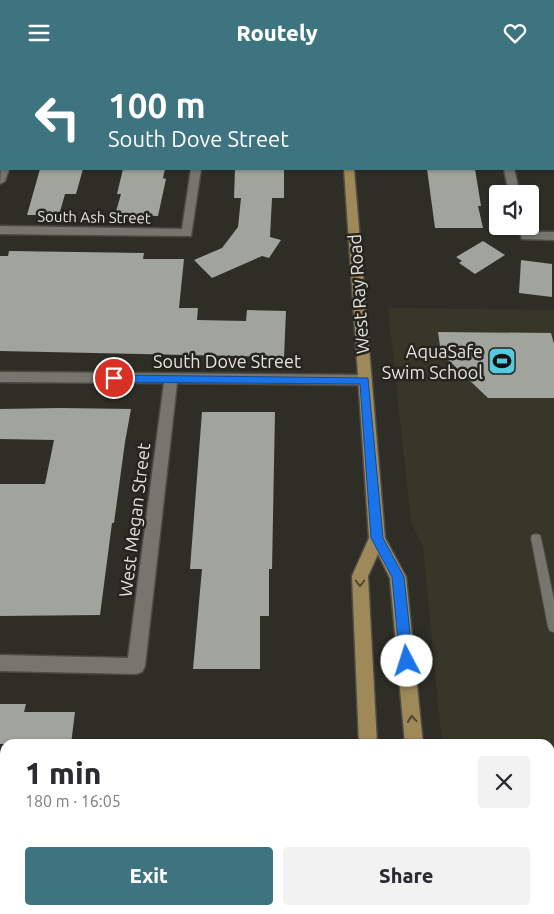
<!DOCTYPE html>
<html lang="en">
<head>
<meta charset="utf-8">
<style>
  :root { --surface:#fff; --page:#f2f2f3; --text:#2b2b33; --muted:#7c7c81; --accent:#3e7380 }
  body { margin:0; font-family:Ubuntu,sans-serif; background:var(--page); color:var(--text); height:100vh; display:flex; flex-direction:column; font-size:19px; white-space:nowrap }
  * { box-sizing:border-box; margin:0 }
  p { font-size:16px; color:var(--muted) }
  .icon { flex:none; width:28px; height:28px; fill:none; stroke:currentColor; stroke-width:2; stroke-linecap:round; stroke-linejoin:round }
  .map { position:relative; flex:1; overflow:hidden }
  .sheet { position:absolute; left:0px; top:674px; width:555px; height:176px; display:flex; flex-direction:column; background:var(--surface); border-radius:15px 15px 0 0; box-shadow:0 1px 4px #0004 }
  .sheet>* { flex:none }
  .banner { position:absolute; left:0px; top:0px; width:555px; height:105px; box-shadow:0 1px 4px #0004; background:#3e7380; color:#fff; overflow:hidden }
  .buttons { position:absolute; left:489px; top:120px; display:grid; gap:10px }
  .buttons a { display:grid; place-items:center; width:50px; height:50px; border-radius:5px; background:var(--surface); box-shadow:0 1px 4px #0004; font-size:25px }
  .pin { position:absolute; display:grid; place-items:center; width:42px; height:42px; color:#fff; margin:-21px; border:2px solid #fff; border-radius:50%; box-shadow:0 1px 5px #0007 }
  .me { position:absolute; width:55px; margin:-28px; rotate:355deg; stroke-linejoin:round; filter:drop-shadow(0 0 4px #0008) }
  .turn { display:flex; align-items:center; gap:18px; height:105px; padding:0 25px; font-size:22px }
  .turn .icon { width:65px; height:65px; stroke-width:2.5 }
  .turn b { display:block; font-size:35px; line-height:42px }
  .round { display:grid; place-items:center; flex:none; width:52px; height:52px; border-radius:5px; background:var(--page) }
  .summary { display:flex; align-items:center; justify-content:space-between; height:85px; padding:0 25px }
  h1 { font-size:30px; font-weight:800; line-height:38px }
  .primary-button { display:flex; gap:10px; margin-top:auto; padding:10px 25px }
  .primary-button a { flex:1; height:58px; border-radius:5px; background:var(--accent); color:#fff; font-size:20px; font-weight:800; line-height:58px; text-align:center }
  .primary-button a+a { background:var(--page); color:var(--text) }
  header { display:flex; justify-content:space-between; align-items:center; height:65px; padding:0 25px; background:var(--accent); color:#fff; font-size:22px; font-weight:800 }
  .map>svg:first-child { display:block }
  .built { fill:#373629 }
  .building { fill:#a1a49c }
  .lines { fill:none; stroke-linecap:round; stroke-linejoin:round }
  .lane-casing { stroke:#4c4b46; stroke-width:2 }
  .street-casing { stroke:#4c4b46; stroke-width:3 }
  .primary-casing { stroke:#4c4b46; stroke-width:3 }
  .lane { fill:#76766e; fill-rule:evenodd }
  .street { fill:#76766e; fill-rule:evenodd }
  .primary { fill:#9f8959; fill-rule:evenodd }
  .oneway { stroke:#504733 }
  .route { fill:#1a73e8; stroke:#114b97 }
  .labels { text-anchor:middle; dominant-baseline:central; stroke-width:5; stroke-linejoin:round; paint-order:stroke }
  .far-street-label { font-size:15px; fill:#e3e2de; stroke:#25241e }
  .street-label { font-size:18px; fill:#e3e2de; stroke:#25241e }
  .poi-label { font-size:18px; fill:#e3e2de; stroke:#25241e; text-anchor:end }
</style>
</head>
<body>
<header><svg class="icon" aria-label="menu" viewBox="0 0 24 24"><path d="M4 6h16M4 12h16M4 18h16"/></svg>Routely<svg class="icon" aria-label="heart" viewBox="0 0 24 24"><path d="M12 20l-8-8c-3-5 5-10 8-4 3-6 11-1 8 4z"/></svg></header>
<div class="map">
<svg width="554" height="849" viewBox="0 0 554 849">
  <rect width="100%" height="100%" fill="#2e2e27"/>
  <!-- built -->
  <path class="built" d="M 388,243 L 554,245 L 554,813 L 550,813 L 550,679 L 442,679 L 423,482 L 411,457 Z"/>
  <!-- building -->
  <path class="building" d="M 40,104 L 83,104 L 76,129 L 65,129 L 59,150 L 27,150 Z
    M 123,104 L 165,104 L 163,113 L 166,114 L 158,151 L 115,150 L 121,129 L 117,129 Z
    M 235,104 L 284,104 L 284,133 L 272,133 L 270,172 L 281,175 L 269,193 L 262,191 L 212,213 L 194,195 L 222,183 L 238,162 L 241,133 L 234,133 Z
    M 427,104 L 475,104 L 481,141 L 478,141 L 483,163 L 435,163 Z
    M 483,176 L 505,190 L 475,209 L 459,198 L 462,196 L 456,192 Z
    M 9,186 L 144,188 L 143,194 L 184,194 L 179,243 L 198,243 L 197,255 L 246,256 L 247,245 L 286,246 L 284,292 L 0,286 L 0,191 L 8,191 Z
    M 521,195 L 552,199 L 552,232 L 519,228 Z
    M 438,267 L 551,268 L 554,279 L 554,333 L 488,333 L 441,288 Z
    M 61,343 L 131,344 L 125,377 L 114,458 L 112,458 L 100,550 L 0,551 L 0,419 L 45,419 L 54,375 L 0,374 L 0,344 Z
    M 202,347 L 275,347 L 272,504 L 269,504 L 269,551 L 260,551 L 260,604 L 193,604 L 202,504 L 190,504 Z
    M 0,639 L 26,639 L 24,647 L 75,647 L 71,679 L 0,679 Z"/>
  <g class="lines">
    <defs>
      <path id="lane" d="M 536,469 L 540,470 L 541,473 L 554,535 L 554,567 L 550,566 L 548,562 L 531,473 L 532,470 Z"/>
      <path id="street" d="M 36,0 L 46,0 L 46,1 L 36,1 Z
        M 204,0 L 214,0 L 214,1 L 204,1 Z
        M 476,0 L 486,0 L 486,1 L 476,1 Z
        M 1,101 L 1,104 L 9,104 L 5,116 L 0,119 Z
        M 191,104 L 201,104 L 191,171 L 0,169 L 0,161 L 182,164 Z
        M 504,104 L 514,104 L 520,129 L 509,129 Z
        M 518,161 L 530,161 L 531,167 L 554,167 L 554,175 L 522,174 Z
        M 0,307 L 364,310 L 369,312 L 371,315 L 369,318 L 364,320 L 177,318 L 145,601 L 142,607 L 136,609 L 0,606 L 0,590 L 128,593 L 164,318 L 0,317 Z"/>
      <path id="primary" d="M 338,0 L 348,0 L 348,1 L 338,1 Z
        M 344,104 L 354,104 L 385,473 L 406,512 L 423,679 L 405,679 L 390,513 L 378,489 L 368,511 L 377,679 L 359,679 L 352,511 L 369,473 Z
        M 0,825 L 5,826 L 5,845 L 8,845 L 0,845 Z
        M 550,835 L 554,835 L 554,849 L 541,849 L 540,845 L 550,845 Z
        M 367,845 L 387,845 L 387,849 L 367,849 Z
        M 420,845 L 440,845 L 441,849 L 421,849 Z"/>
    </defs>
    <!-- lane casing -->
    <use href="#lane" class="lane-casing"/>
    <!-- street casing -->
    <use href="#street" class="street-casing"/>
    <!-- primary casing -->
    <use href="#primary" class="primary-casing"/>
    <!-- lane -->
    <use href="#lane" class="lane"/>
    <!-- street -->
    <use href="#street" class="street"/>
    <!-- primary -->
    <use href="#primary" class="primary"/>
  </g>
  <!-- one-way arrows -->
  <defs><path id="oneway-chevron" d="M-2-3.5L2.5 0L-2 3.5" fill="none" stroke-width="1.6" stroke-linecap="round" stroke-linejoin="round" transform="scale(1.25)"/></defs>
  <g class="oneway">
    <use href="#oneway-chevron" transform="translate(360 518) rotate(90)"/>
    <use href="#oneway-chevron" transform="translate(412 654) rotate(-95)"/>
  </g>
  <!-- route -->
  <path class="route" d="M 114,310 L 368,313 L 383,473 L 404,512 L 413,596 L 411,600 L 407,602 L 402,600 L 400,596 L 392,512 L 371,473 L 360,319 L 114,317 L 109,313 Z"/>
  <!-- icons -->
  <defs>
    <symbol id="stadium-square" viewBox="-11 -11 22 22"><rect x="-9" y="-9" width="18" height="18" rx="4" fill="#55cadf" stroke="#25241e"/><path d="M0-5a6.5 5 0 1 0 0 10a6.5 5 0 1 0 0-10ZM-3.5-1.8h7v3.6h-7Z" fill="#111"/></symbol>
  </defs>
  <g fill-rule="evenodd">
    <use href="#stadium-square" x="486" y="280" width="32" height="32"/>
  </g>
  <g class="labels">
    <!-- far-street labels -->
    <g class="far-street-label">
      <text transform="translate(94 152) rotate(1)">South Ash Street</text>
    </g>
    <!-- street labels -->
    <g class="street-label">
      <text transform="translate(358 229) rotate(-94)">West Ray Road</text>
      <text x="227" y="296">South Dove Street</text>
      <text transform="translate(134 455) rotate(-83)">West Megan Street</text>
    </g>
    <!-- poi labels -->
    <g class="poi-label">
      <text x="483" y="286">AquaSafe<tspan x="483" dy="21">Swim School</tspan></text>
    </g>
  </g>
</svg>
<div class="buttons">
<a><svg class="icon" aria-label="sound" viewBox="0 0 24 24"><path d="M4 9h4l5-4v14l-5-4H4zM17 9q2 3 0 6"/></svg></a>
</div>
<div class="pin" style="left:114px;top:313px;background:#d93025"><svg class="icon" aria-label="arrive" viewBox="0 0 24 24"><path d="M6 21V4h12l-3 4 3 4H6"/></svg></div>
<svg class="me" style="left:407px;top:596px" viewBox="-20 -20 40 40"><circle r="19" fill="#fff"/><path d="M0-13L10 11 0 6-10 11z" fill="#1a73e8"/></svg>
<div class="banner">
<div class="turn"><svg class="icon" aria-label="left" viewBox="0 0 24 24"><path d="M17 20v-9H6M10 6l-5 5 5 5"/></svg><div><b>100 m</b>South Dove Street</div></div>
</div>
<section class="sheet">
<div class="summary"><div><h1>1 min</h1><p>180 m · 16:05</p></div><a class="round"><svg class="icon" aria-label="close" viewBox="0 0 24 24"><path d="M6 6l12 12M18 6L6 18"/></svg></a></div>
<div class="primary-button"><a>Exit</a><a>Share</a></div>
</section>
</div>
</body>
</html>
